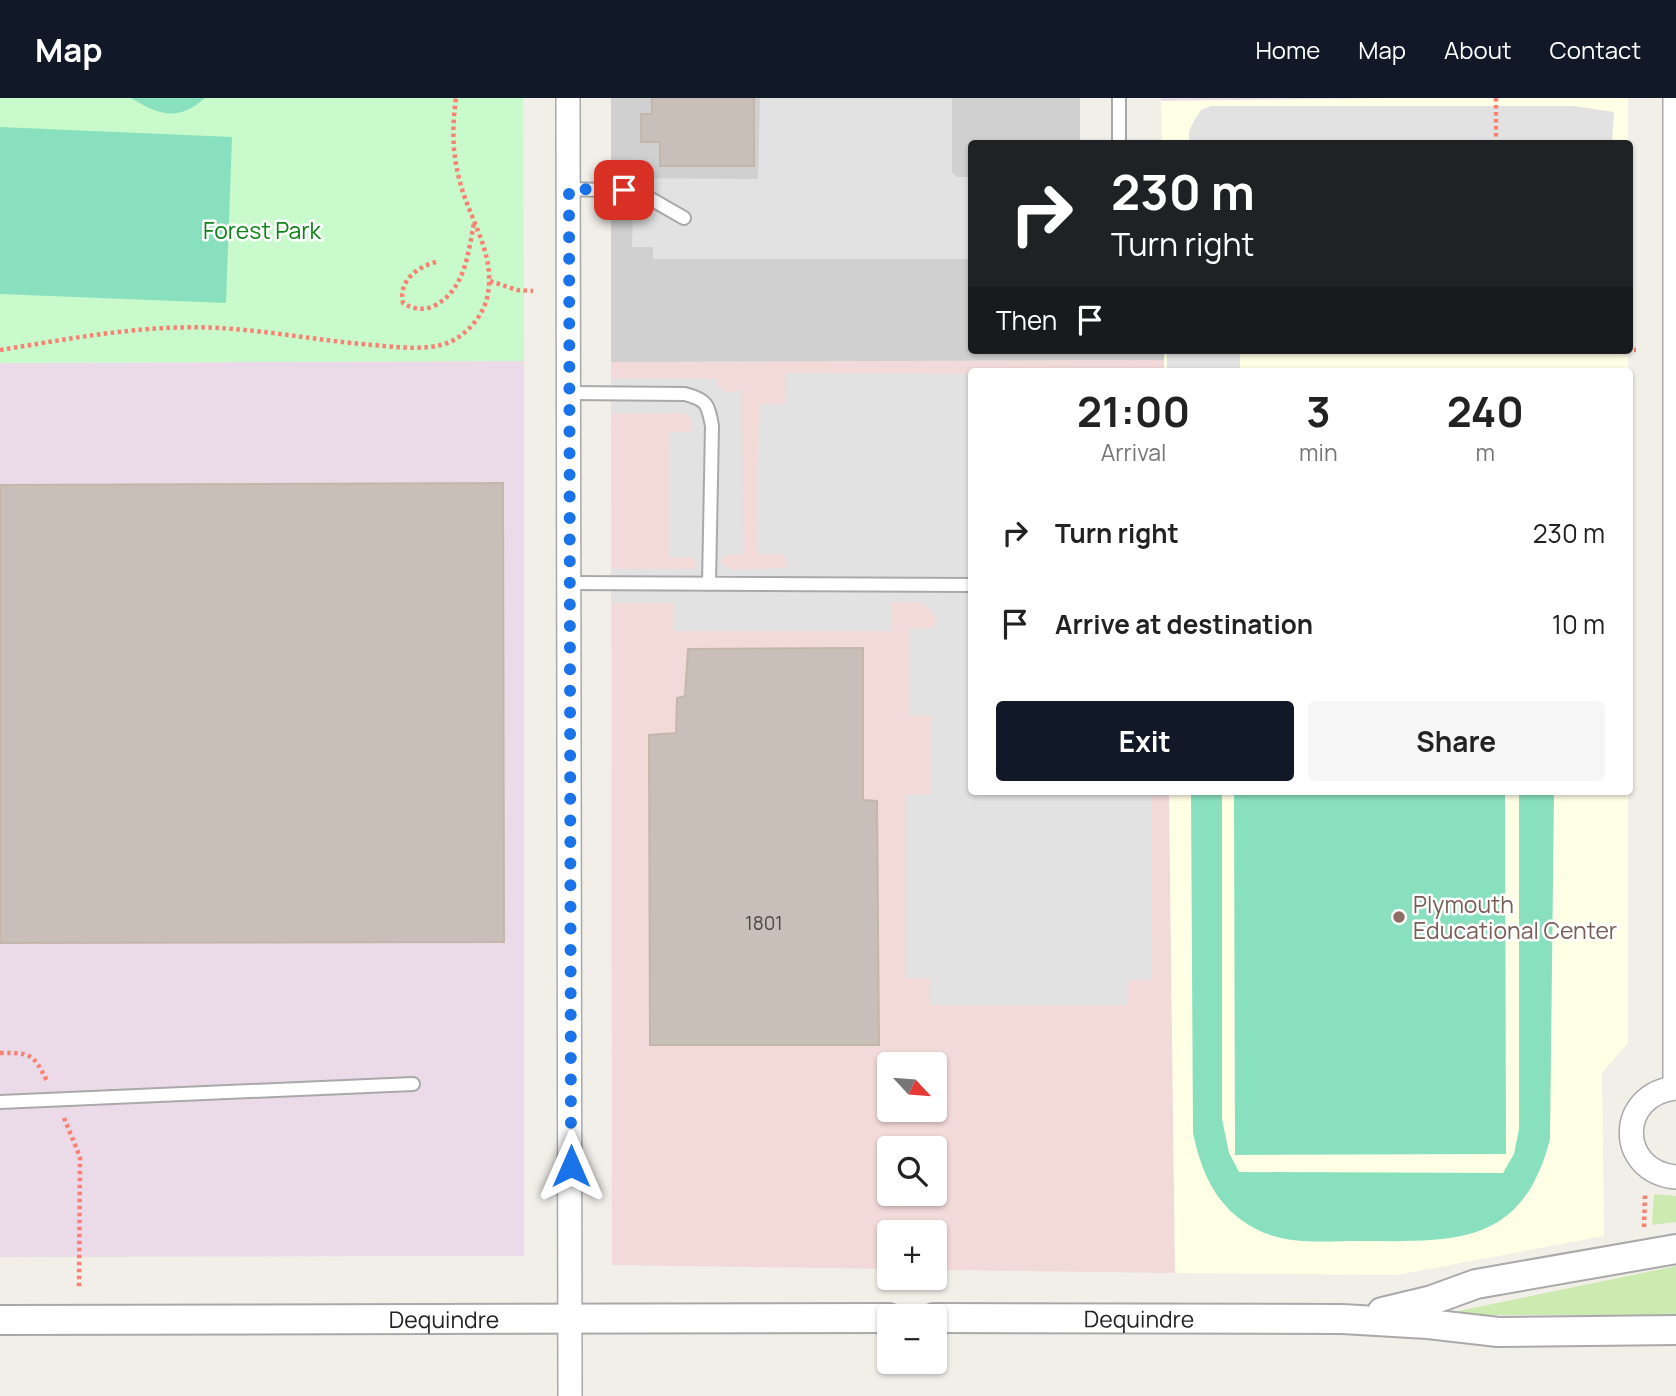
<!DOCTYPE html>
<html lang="en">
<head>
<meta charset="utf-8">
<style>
  :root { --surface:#fff; --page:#f6f6f6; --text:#222; --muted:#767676; --accent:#111827 }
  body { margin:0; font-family:Manrope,sans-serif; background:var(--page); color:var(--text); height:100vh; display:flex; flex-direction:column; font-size:26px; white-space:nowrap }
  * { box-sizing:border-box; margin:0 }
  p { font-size:23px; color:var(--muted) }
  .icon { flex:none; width:38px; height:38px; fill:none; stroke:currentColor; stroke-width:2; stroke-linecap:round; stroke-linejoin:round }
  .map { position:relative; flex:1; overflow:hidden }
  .sheet { position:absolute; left:968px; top:270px; width:665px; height:427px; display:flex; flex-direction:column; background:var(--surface); border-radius:7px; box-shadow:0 2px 5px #0004 }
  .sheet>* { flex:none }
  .banner { position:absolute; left:968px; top:42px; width:665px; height:214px; border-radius:7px; box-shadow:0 2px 5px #0004; background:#202124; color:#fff; overflow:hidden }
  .needle { width:46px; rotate:116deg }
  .buttons { position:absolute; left:877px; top:954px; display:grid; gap:14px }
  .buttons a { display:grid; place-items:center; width:70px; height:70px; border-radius:7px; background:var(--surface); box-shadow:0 2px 5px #0004; font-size:35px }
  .pin { position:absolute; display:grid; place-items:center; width:60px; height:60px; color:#fff; margin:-30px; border-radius:14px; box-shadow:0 4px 10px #0006 }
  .me { position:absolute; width:77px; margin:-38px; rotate:0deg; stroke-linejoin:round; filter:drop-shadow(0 0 5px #0008) }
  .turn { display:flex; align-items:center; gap:24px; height:147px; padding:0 28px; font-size:32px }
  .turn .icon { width:91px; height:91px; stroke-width:2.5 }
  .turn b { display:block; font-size:49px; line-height:60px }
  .then { display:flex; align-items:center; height:66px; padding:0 28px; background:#0003; gap:14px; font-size:26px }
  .eta { display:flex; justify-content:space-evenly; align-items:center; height:119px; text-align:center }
  .eta b { font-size:42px; font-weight:700; line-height:49px }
  .primary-button { display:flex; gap:14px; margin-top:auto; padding:14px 28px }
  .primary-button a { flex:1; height:80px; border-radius:7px; background:var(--accent); color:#fff; font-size:28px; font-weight:700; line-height:80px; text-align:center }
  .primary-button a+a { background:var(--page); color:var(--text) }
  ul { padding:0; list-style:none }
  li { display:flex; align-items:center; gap:21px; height:91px; padding:0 28px }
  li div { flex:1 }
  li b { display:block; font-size:26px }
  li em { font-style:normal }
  header { display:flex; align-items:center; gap:42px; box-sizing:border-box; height:98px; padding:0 35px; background:var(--accent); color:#fff }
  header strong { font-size:33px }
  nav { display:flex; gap:38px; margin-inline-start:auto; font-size:24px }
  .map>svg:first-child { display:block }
  .commercial { fill:#f2dad9; fill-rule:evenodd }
  .industrial { fill:#ebdbe8 }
  .education { fill:#ffffe5 }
  .religious { fill:#d0d0d0 }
  .grass { fill:#cdebb0 }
  .park { fill:#c8facc }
  .pitch { fill:#88e0be }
  .parking { fill:#e2e2e2 }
  .building { fill:#c7bfb8; stroke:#c4b6ab; stroke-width:2 }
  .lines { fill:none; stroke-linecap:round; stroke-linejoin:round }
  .service-casing { stroke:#a9a9a9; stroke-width:16 }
  .minor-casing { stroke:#a9a9a9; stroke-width:26 }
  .tertiary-casing { stroke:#a9a9a9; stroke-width:32 }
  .path { stroke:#fa8072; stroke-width:4.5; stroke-dasharray:3.5 3.5; stroke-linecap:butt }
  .service { stroke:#fff; stroke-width:12 }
  .minor { stroke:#fff; stroke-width:23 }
  .tertiary { stroke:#fff; stroke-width:28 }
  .route { stroke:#1a73e8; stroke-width:12; stroke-dasharray:0 21.6 }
  .education-dot { fill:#8d6e63; stroke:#fff; stroke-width:2.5 }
  .labels { text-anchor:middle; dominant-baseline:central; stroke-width:5; stroke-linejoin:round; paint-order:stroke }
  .number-label { font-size:19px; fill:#4b4948 }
  .park-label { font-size:23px; fill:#0c8416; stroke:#fff }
  .education-label { font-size:23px; fill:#785e54; stroke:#fff; text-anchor:start }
  .street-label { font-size:23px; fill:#222; stroke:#fff }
</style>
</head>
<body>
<header>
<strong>Map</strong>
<nav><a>Home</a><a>Map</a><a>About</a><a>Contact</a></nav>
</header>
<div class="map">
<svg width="1676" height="1298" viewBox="0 0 1676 1298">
  <rect width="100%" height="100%" fill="#f2efe9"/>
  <!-- commercial -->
  <path class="commercial" d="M 1164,262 L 1164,273 L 971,273 L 971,693 L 1169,693 L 1175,1175 L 935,1172 L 934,1134 L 889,1134 L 889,1171 L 612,1167 L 611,264 ZM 889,966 L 934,966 L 934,1012 L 889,1012 ZM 889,1050 L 934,1050 L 934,1096 L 889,1096 Z"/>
  <!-- industrial -->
  <path class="industrial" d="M 1161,0 L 1393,0 L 1393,1 L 1161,3 Z
    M 524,263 L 524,1158 L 0,1159 L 0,265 Z"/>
  <!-- education -->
  <path class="education" d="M 1393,0 L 1628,0 L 1628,45 L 1162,45 L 1161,3 Z
    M 1164,252 L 1628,252 L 1628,273 L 1164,273 Z
    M 1169,693 L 1628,693 L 1628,945 L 1602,975 L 1604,1138 L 1397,1177 L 1175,1175 Z"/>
  <!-- religious -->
  <path class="religious" d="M 611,0 L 1080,0 L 1080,45 L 971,46 L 971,252 L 1164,252 L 1164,262 L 611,264 Z"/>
  <!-- grass -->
  <path class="grass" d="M 1654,1096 L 1676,1098 L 1676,1124 L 1652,1127 Z
    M 1676,1168 L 1676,1217 L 1453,1217 L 1454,1214 Z"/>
  <!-- park -->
  <path class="park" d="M 0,0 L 523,0 L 524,263 L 0,265 Z"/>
  <!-- pitch -->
  <path class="pitch" d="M 131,0 L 205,0 C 178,24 159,17 131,0 Z
    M 0,29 L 232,39 L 226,205 L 0,196 Z
    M 1191,693 L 1222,693 L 1222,1021 L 1229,1055 L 1239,1074 L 1503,1075 L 1514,1056 L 1519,1031 L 1519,693 L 1554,693 L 1550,1041 C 1522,1151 1451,1143 1358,1143 C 1315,1143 1277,1149 1240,1121 C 1212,1100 1200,1068 1193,1035 Z
    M 1234,693 L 1505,693 L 1506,1056 L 1235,1057 Z"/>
  <!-- parking -->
  <path class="parking" d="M 760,0 L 952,0 L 952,74 L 957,79 L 971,79 L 971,161 L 653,161 L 653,149 L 632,149 L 633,106 L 613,106 L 614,80 L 758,81 Z
    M 1211,8 L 1574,8 L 1614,14 L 1612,45 L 1189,45 L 1189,33 L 1194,23 L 1201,12 Z
    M 1167,252 L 1240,252 L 1240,273 L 1167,273 Z
    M 786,275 L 971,276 L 971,693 L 1151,693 L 1151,882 L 1128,882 L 1128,907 L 930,907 L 930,880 L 906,880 L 906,697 L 932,696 L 931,618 L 909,617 L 909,531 L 935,530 L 935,520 L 930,511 L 920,504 L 892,504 L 892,533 L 673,533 L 673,505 L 611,505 L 611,471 L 694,471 L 696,465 L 693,459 L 670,459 L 669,334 L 693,334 L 691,320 L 684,315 L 611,315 L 611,281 L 718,281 L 718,288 L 725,294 L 742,293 L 743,456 L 728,456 L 722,461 L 722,466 L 733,472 L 785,470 L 788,465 L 782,456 L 757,456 L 759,306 L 785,306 Z"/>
  <!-- building -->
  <path class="building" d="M 652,0 L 754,0 L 754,68 L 660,68 L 660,44 L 641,44 L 641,16 L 652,16 Z
    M 503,385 L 504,844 L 0,845 L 0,387 Z
    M 863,550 L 863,702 L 877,703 L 879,947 L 650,947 L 649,637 L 676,635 L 677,600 L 685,598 L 688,551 Z"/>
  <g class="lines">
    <defs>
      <path id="service" d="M 1119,46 L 1119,0
        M 569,91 L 637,93 L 684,120
        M 570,295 L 685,296 C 707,302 708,306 712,328 L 709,486
        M 570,485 L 971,487
        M 0,1004 L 413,986"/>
      <path id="minor" d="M 568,0 L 570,1298
        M 1675,989 L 1675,0
        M 1676,990 C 1617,996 1616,1073 1676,1079"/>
      <g id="tertiary">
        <path d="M 1382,1214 L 1432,1202 L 1476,1186 L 1676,1151"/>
        <path id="s1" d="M 934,1220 L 1342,1221 L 1428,1226 L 1498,1234 L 1676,1232"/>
        <path id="s2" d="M 0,1222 L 889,1220"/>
      </g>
    </defs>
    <!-- service casing -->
    <use href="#service" class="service-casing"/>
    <!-- minor casing -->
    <use href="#minor" class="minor-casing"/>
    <!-- tertiary casing -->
    <use href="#tertiary" class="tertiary-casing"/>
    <!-- path -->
    <path class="path" d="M 1496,0 L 1496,46
      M 436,164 C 417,169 398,183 403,205 C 413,211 423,213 434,208 C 465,192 468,156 474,125
      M 490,183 L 517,192 L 533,193
      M 0,252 C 74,240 145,226 220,230 C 271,233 322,243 373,247 C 396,249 419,252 441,247 C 462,242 482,221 487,200 C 497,158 470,123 460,84 C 452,55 452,29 456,0
      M 1564,252 L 1636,252
      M 0,955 C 31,955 33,955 47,983
      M 64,1020 L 80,1059 L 79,1190
      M 1644,1129 L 1645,1096"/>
    <!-- service -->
    <use href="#service" class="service"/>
    <!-- minor -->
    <use href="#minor" class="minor"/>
    <!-- tertiary -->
    <use href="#tertiary" class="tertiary"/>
  </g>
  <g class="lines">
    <!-- route -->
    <path class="route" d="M 571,1068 L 569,91 L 624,92"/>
  </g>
  <!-- markers -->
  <circle class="education-dot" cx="1399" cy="819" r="7"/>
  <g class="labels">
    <!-- number labels -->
    <g class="number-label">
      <text x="764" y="825">1801</text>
    </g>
    <!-- park labels -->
    <g class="park-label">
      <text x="262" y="132">Forest Park</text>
    </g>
    <!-- education labels -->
    <g class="education-label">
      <text x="1413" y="806">Plymouth<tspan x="1413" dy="26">Educational Center</tspan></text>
    </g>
    <!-- street labels -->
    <g class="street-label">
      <text stroke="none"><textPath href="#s2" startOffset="444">Dequindre</textPath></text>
      <text stroke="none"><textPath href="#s1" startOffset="205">Dequindre</textPath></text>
    </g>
  </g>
</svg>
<div class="buttons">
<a><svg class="needle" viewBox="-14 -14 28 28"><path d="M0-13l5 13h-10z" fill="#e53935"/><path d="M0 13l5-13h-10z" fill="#767676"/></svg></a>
<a><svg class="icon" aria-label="search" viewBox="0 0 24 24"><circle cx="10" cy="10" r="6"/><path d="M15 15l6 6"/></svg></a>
<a>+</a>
<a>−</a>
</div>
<div class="pin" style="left:624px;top:92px;background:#d93025"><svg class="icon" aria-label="arrive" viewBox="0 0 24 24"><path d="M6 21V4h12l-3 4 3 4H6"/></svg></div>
<svg class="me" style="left:571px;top:1068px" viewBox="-20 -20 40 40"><path d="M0-17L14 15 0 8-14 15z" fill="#1a73e8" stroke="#fff" stroke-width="4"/></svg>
<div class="banner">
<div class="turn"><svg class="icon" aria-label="right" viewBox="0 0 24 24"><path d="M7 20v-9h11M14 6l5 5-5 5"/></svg><div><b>230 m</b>Turn right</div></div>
<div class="then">Then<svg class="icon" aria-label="arrive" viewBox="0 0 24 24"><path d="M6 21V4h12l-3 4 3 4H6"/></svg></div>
</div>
<section class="sheet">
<div class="eta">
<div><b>21:00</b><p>Arrival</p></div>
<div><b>3</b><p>min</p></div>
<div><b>240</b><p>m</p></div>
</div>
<ul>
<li><svg class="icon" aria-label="right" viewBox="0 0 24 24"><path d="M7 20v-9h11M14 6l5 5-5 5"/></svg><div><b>Turn right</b></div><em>230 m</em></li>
<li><svg class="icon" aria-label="arrive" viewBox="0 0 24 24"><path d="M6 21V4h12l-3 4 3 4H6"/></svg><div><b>Arrive at destination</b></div><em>10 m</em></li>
</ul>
<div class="primary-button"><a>Exit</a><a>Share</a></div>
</section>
</div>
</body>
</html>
